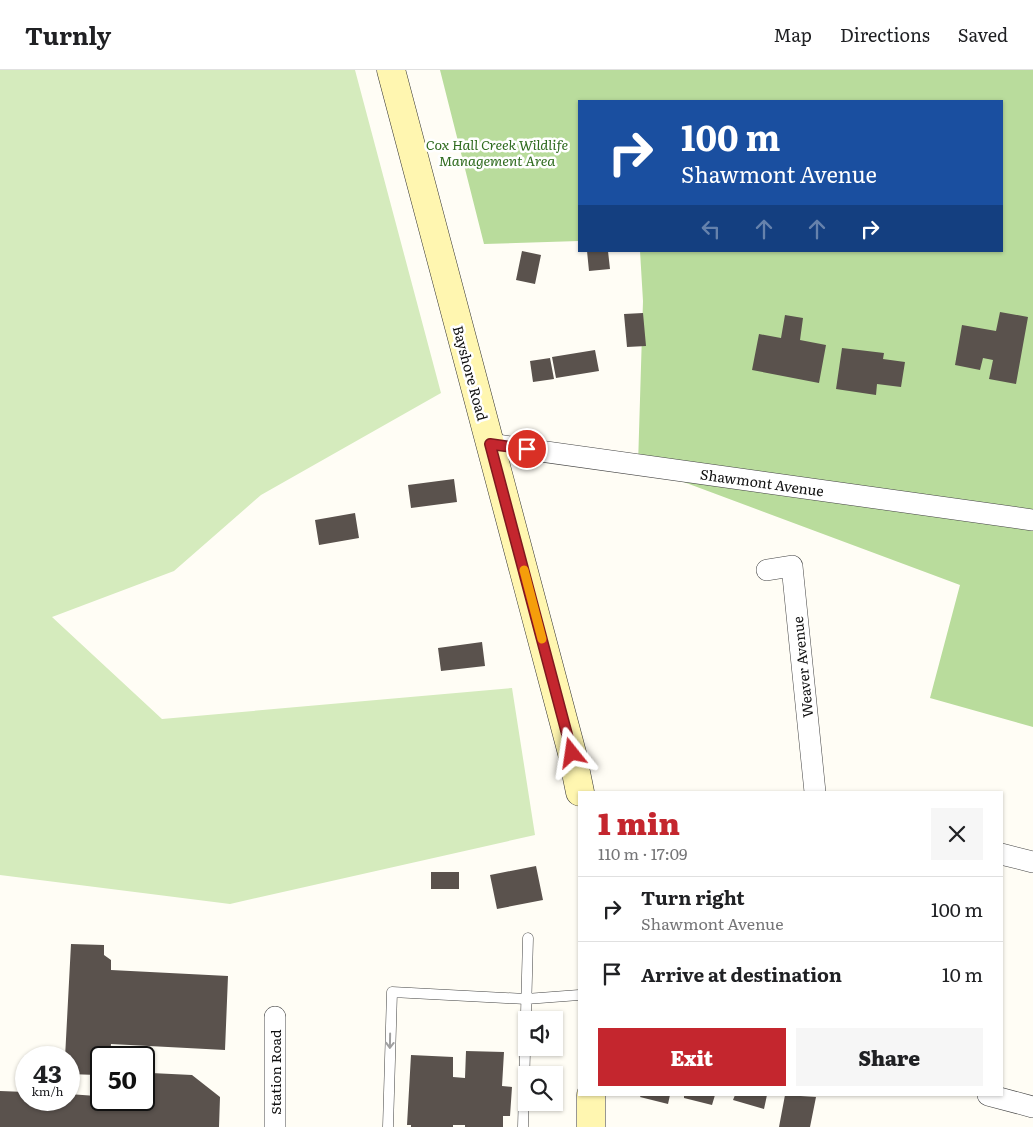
<!DOCTYPE html>
<html lang="en">
<head>
<meta charset="utf-8">
<style>
  :root { --surface:#fff; --page:#f6f6f6; --text:#202124; --muted:#757577; --line:#e0e0e0; --accent:#c4262e }
  body { margin:0; font-family:Literata,serif; background:var(--page); color:var(--text); height:100vh; display:flex; flex-direction:column; font-size:19px; white-space:nowrap }
  * { box-sizing:border-box; margin:0 }
  p { font-size:16px; color:var(--muted) }
  .icon { flex:none; width:28px; height:28px; fill:none; stroke:currentColor; stroke-width:2; stroke-linecap:round; stroke-linejoin:round }
  .map { position:relative; flex:1; overflow:hidden }
  .sheet { position:absolute; left:578px; top:721px; width:425px; height:305px; display:flex; flex-direction:column; background:var(--surface); border-radius:0px; box-shadow:0 1px 4px #0004 }
  .sheet>* { flex:none }
  .hud { position:absolute; left:578px; top:30px; width:425px; height:152px; border-radius:0px; box-shadow:0 1px 4px #0004; background:#1a4fa0; color:#fff; overflow:hidden }
  .fabs { position:absolute; left:518px; top:941px; display:grid; gap:10px }
  .fabs a { display:grid; place-items:center; width:45px; height:45px; border-radius:0px; background:var(--surface); box-shadow:0 1px 4px #0004; font-size:25px }
  .speed { position:absolute; left:15px; top:976px; display:flex; gap:10px; font-size:25px; font-weight:700; text-align:center }
  .speed>* { display:grid; place-content:center; width:65px; height:65px; border-radius:50%; background:var(--surface); box-shadow:0 1px 4px #0004; line-height:1 }
  .speed small { font-size:12px; font-weight:400 }
  .speed .limit { border:2px solid #111; border-radius:8px; background:#fff; color:#111 }
  .pin { position:absolute; display:grid; place-items:center; width:42px; height:42px; color:#fff; margin:-21px; border:2px solid #fff; border-radius:50%; box-shadow:0 1px 5px #0007 }
  .me { position:absolute; width:55px; margin:-28px; rotate:345deg; stroke-linejoin:round; filter:drop-shadow(0 0 4px #0008) }
  .turn { display:flex; align-items:center; gap:18px; height:105px; padding:0 20px; font-size:22px }
  .turn .icon { width:65px; height:65px; stroke-width:2.5 }
  .turn b { display:block; font-size:35px; line-height:42px }
  .lanes { display:flex; align-items:center; height:48px; padding:0 20px; background:#0003; justify-content:center; gap:25px; direction:ltr }
  .lanes .off { opacity:.35 }
  .round { display:grid; place-items:center; flex:none; width:52px; height:52px; border-radius:0px; background:var(--page) }
  .overview { display:flex; align-items:center; justify-content:space-between; height:85px; padding:0 20px }
  h1 { font-size:30px; font-weight:800; line-height:38px; color:var(--accent) }
  .primary-button { display:flex; gap:10px; margin-top:auto; padding:10px 20px }
  .primary-button a { flex:1; height:58px; border-radius:0px; background:var(--accent); color:#fff; font-size:20px; font-weight:800; line-height:58px; text-align:center }
  .primary-button a+a { background:var(--page); color:var(--text) }
  ul { padding:0; list-style:none }
  li { display:flex; align-items:center; gap:15px; height:65px; padding:0 20px; border-top:1px solid var(--line) }
  li div { flex:1 }
  li b { display:block; font-size:19px }
  li em { font-style:normal }
  header { display:flex; align-items:center; gap:30px; box-sizing:border-box; height:70px; padding:0 25px; background:var(--surface); border-bottom:1px solid var(--line) }
  header strong { font-size:24px }
  nav { display:flex; gap:28px; margin-inline-start:auto; font-size:18px }
  .map>svg:first-child { display:block }
  .green { fill:#d5ebbd }
  .forest { fill:#b9dc9c }
  .building { fill:#5a524d }
  .lines { fill:none; stroke-linecap:round; stroke-linejoin:round }
  .lane-casing { stroke:#444; stroke-width:11 }
  .street-casing { stroke:#444; stroke-width:22 }
  .secondary-casing { stroke:#333; stroke-width:29 }
  .lane { stroke:#fff; stroke-width:10 }
  .street { stroke:#fff; stroke-width:21 }
  .secondary { stroke:#fff6b0; stroke-width:28 }
  .oneway { stroke:#a0a0a0 }
  .route-casing { stroke:#7f191e; stroke-width:12 }
  .route { stroke:#c4262e; stroke-width:9 }
  .slow { stroke:#f59e0b; stroke-width:9 }
  .labels { text-anchor:middle; dominant-baseline:central; stroke-width:5; stroke-linejoin:round; paint-order:stroke }
  .park-label { font-size:14px; font-style:italic; fill:#2f6b1f; stroke:#fff }
  .street-label { font-size:14px; fill:#111; stroke:#fff }
</style>
</head>
<body>
<header>
<strong>Turnly</strong>
<nav><a>Map</a><a>Directions</a><a>Saved</a></nav>
</header>
<div class="map">
<svg width="1033" height="1057" viewBox="0 0 1033 1057">
  <rect width="100%" height="100%" fill="#fffdf5"/>
  <!-- green -->
  <path class="green" d="M 0,0 L 355,0 L 441,323 L 261,425 L 174,501 L 52,547 L 162,649 L 512,618 L 535,765 L 230,834 L 0,805 Z"/>
  <!-- forest -->
  <path class="forest" d="M 440,0 L 1033,0 L 1033,657 L 930,628 L 960,515 L 638,395 L 643,231 L 640,181 L 1001,181 L 1001,31 L 579,31 L 579,171 L 484,174 Z"/>
  <!-- building -->
  <path class="building" d="M 522,181 L 541,185 L 535,214 L 516,210 Z
    M 587,181 L 608,181 L 610,199 L 589,201 Z
    M 1000,242 L 1028,247 L 1016,314 L 989,309 L 993,290 L 983,288 L 980,300 L 955,295 L 962,255 L 996,261 Z
    M 643,243 L 646,276 L 627,277 L 624,244 Z
    M 785,245 L 803,248 L 800,270 L 826,275 L 819,313 L 752,300 L 759,264 L 781,268 Z
    M 842,278 L 884,283 L 883,289 L 905,292 L 901,317 L 877,314 L 876,325 L 836,319 Z
    M 595,280 L 599,301 L 556,308 L 552,287 Z
    M 550,288 L 554,309 L 533,312 L 530,291 Z
    M 454,409 L 457,432 L 411,438 L 408,415 Z
    M 355,443 L 359,468 L 319,475 L 315,450 Z
    M 482,572 L 485,596 L 441,601 L 438,578 Z
    M 536,796 L 543,830 L 497,839 L 490,805 Z
    M 431,802 L 459,802 L 459,819 L 431,819 Z
    M 71,874 L 104,875 L 104,885 L 111,890 L 111,900 L 228,906 L 225,980 L 111,974 L 110,988 L 101,988 L 101,1030 L 144,1030 L 144,1012 L 151,1003 L 192,1005 L 220,1027 L 219,1057 L 0,1057 L 0,1021 L 26,1022 L 26,1030 L 69,1030 L 69,1024 L 96,1026 L 97,1005 L 69,1004 L 69,988 L 65,988 Z
    M 466,981 L 504,982 L 502,1016 L 512,1017 L 510,1046 L 503,1046 L 503,1057 L 465,1057 L 465,1055 L 453,1055 L 453,1057 L 411,1057 L 411,1055 L 407,1055 L 411,985 L 453,987 L 453,1007 L 465,1008 Z
    M 641,1025 L 670,1025 L 668,1034 L 640,1027 Z
    M 684,1025 L 715,1025 L 712,1035 L 684,1028 Z
    M 735,1025 L 767,1025 L 764,1039 L 733,1030 Z
    M 785,1025 L 816,1027 L 810,1057 L 779,1057 Z"/>
  <g class="lines">
    <defs>
      <path id="lane" d="M 388,1057 L 392,922 L 526,929 L 579,925
        M 523,1057 L 528,868"/>
      <path id="street" d="M 490,374 L 1033,450
        M 767,500 L 792,496 L 815,722
        M 1001,784 L 1033,792
        M 275,947 L 275,1057
        M 988,1025 L 1033,1037"/>
      <path id="secondary" d="M 391,0 L 572,683 L 580,722
        M 591,1057 L 591,1025"/>
    </defs>
    <!-- lane casing -->
    <use href="#lane" class="lane-casing"/>
    <!-- street casing -->
    <use href="#street" class="street-casing"/>
    <!-- secondary casing -->
    <use href="#secondary" class="secondary-casing"/>
    <!-- lane -->
    <use href="#lane" class="lane"/>
    <!-- street -->
    <use href="#street" class="street"/>
    <!-- secondary -->
    <use href="#secondary" class="secondary"/>
  </g>
  <!-- one-way arrows -->
  <defs><path id="oneway-shaft" d="M-6 0H5M1.5-3L5.5 0L1.5 3" fill="none" stroke-width="1.6" stroke-linecap="round" stroke-linejoin="round" transform="scale(1.25)"/></defs>
  <use class="oneway" href="#oneway-shaft" transform="translate(390 971) rotate(91)"/>
  <g class="lines">
    <defs>
      <path id="route" d="M 527,379 L 490,374 L 572,683"/>
    </defs>
    <!-- route casing -->
    <use href="#route" class="route-casing"/>
    <!-- route -->
    <use href="#route" class="route"/>
    <!-- slow -->
    <path class="slow" d="M 524,500 L 542,569"/>
  </g>
  <g class="labels">
    <!-- park labels -->
    <g class="park-label">
      <text x="497" y="74">Cox Hall Creek Wildlife<tspan x="497" dy="16">Management Area</tspan></text>
    </g>
    <!-- street labels -->
    <g class="street-label">
      <text transform="translate(471 303) rotate(75)">Bayshore Road</text>
      <text transform="translate(762 412) rotate(8)">Shawmont Avenue</text>
      <text transform="translate(802 597) rotate(-96)">Weaver Avenue</text>
      <text transform="translate(275 1002) rotate(-90)">Station Road</text>
    </g>
  </g>
</svg>
<div class="fabs">
<a><svg class="icon" aria-label="sound" viewBox="0 0 24 24"><path d="M4 9h4l5-4v14l-5-4H4zM17 9q2 3 0 6"/></svg></a>
<a><svg class="icon" aria-label="search" viewBox="0 0 24 24"><circle cx="10" cy="10" r="6"/><path d="M15 15l6 6"/></svg></a>
</div>
<div class="speed"><div>43<small>km/h</small></div><div class="limit">50</div></div>
<div class="pin" style="left:527px;top:379px;background:#d93025"><svg class="icon" aria-label="arrive" viewBox="0 0 24 24"><path d="M6 21V4h12l-3 4 3 4H6"/></svg></div>
<svg class="me" style="left:572px;top:683px" viewBox="-20 -20 40 40"><path d="M0-17L14 15 0 8-14 15z" fill="#c4262e" stroke="#fff" stroke-width="4"/></svg>
<div class="hud">
<div class="turn"><svg class="icon" aria-label="right" viewBox="0 0 24 24"><path d="M7 20v-9h11M14 6l5 5-5 5"/></svg><div><b>100 m</b>Shawmont Avenue</div></div>
<div class="lanes"><svg class="icon off" aria-label="left" viewBox="0 0 24 24"><path d="M17 20v-9H6M10 6l-5 5 5 5"/></svg><svg class="icon off" aria-label="ahead" viewBox="0 0 24 24"><path d="M12 20V5M6 11l6-6 6 6"/></svg><svg class="icon off" aria-label="ahead" viewBox="0 0 24 24"><path d="M12 20V5M6 11l6-6 6 6"/></svg><svg class="icon" aria-label="right" viewBox="0 0 24 24"><path d="M7 20v-9h11M14 6l5 5-5 5"/></svg></div>
</div>
<section class="sheet">
<div class="overview"><div><h1>1 min</h1><p>110 m · 17:09</p></div><a class="round"><svg class="icon" aria-label="close" viewBox="0 0 24 24"><path d="M6 6l12 12M18 6L6 18"/></svg></a></div>
<ul>
<li><svg class="icon" aria-label="right" viewBox="0 0 24 24"><path d="M7 20v-9h11M14 6l5 5-5 5"/></svg><div><b>Turn right</b><p>Shawmont Avenue</p></div><em>100 m</em></li>
<li><svg class="icon" aria-label="arrive" viewBox="0 0 24 24"><path d="M6 21V4h12l-3 4 3 4H6"/></svg><div><b>Arrive at destination</b></div><em>10 m</em></li>
</ul>
<div class="primary-button"><a>Exit</a><a>Share</a></div>
</section>
</div>
</body>
</html>
